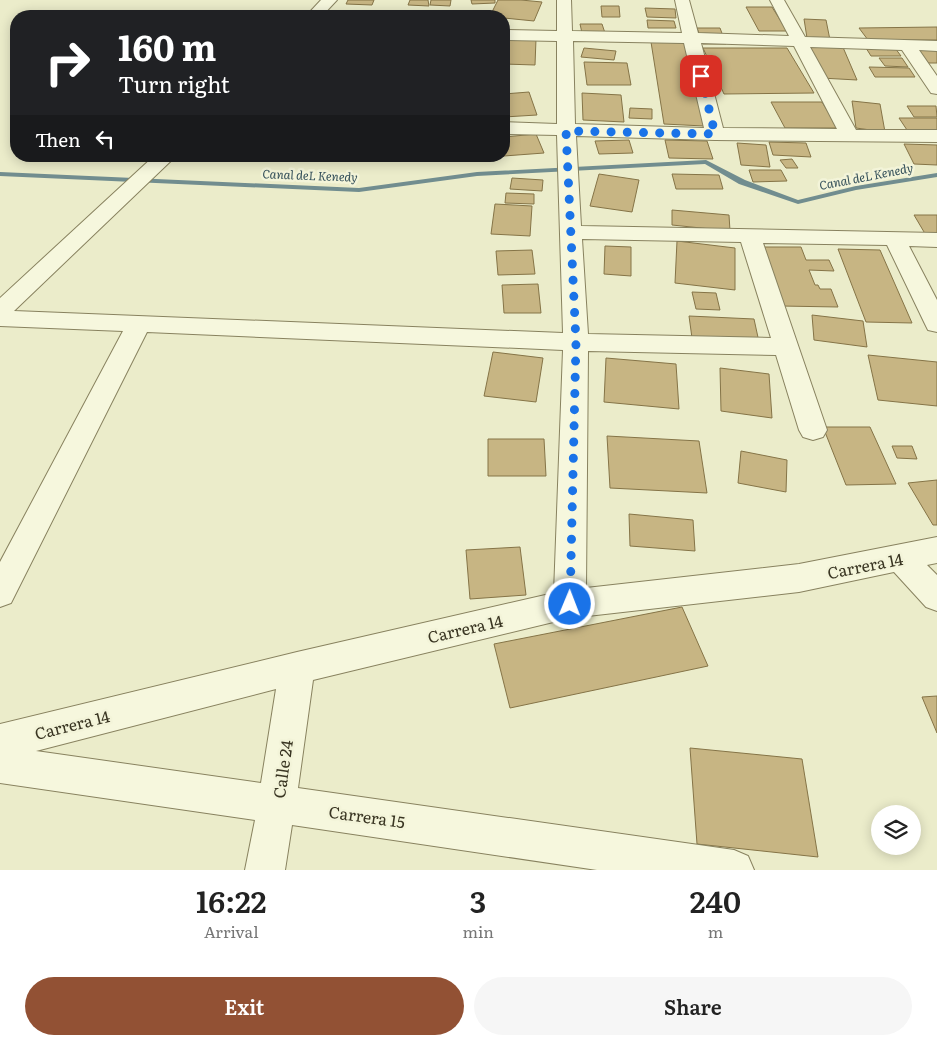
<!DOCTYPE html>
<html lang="en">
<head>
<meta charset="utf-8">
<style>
  :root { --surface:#fff; --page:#f6f6f6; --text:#222; --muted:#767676; --accent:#925134 }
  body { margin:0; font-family:Literata,serif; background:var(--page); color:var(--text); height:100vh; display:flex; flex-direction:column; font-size:19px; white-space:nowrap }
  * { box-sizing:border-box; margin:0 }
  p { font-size:16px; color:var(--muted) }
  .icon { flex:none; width:28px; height:28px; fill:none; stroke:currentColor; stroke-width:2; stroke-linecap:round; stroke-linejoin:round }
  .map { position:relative; height:870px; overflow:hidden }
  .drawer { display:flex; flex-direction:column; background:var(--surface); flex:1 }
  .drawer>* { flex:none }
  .top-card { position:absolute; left:10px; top:10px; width:500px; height:152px; border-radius:20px; box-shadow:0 2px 12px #0003; background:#202124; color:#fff; overflow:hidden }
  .tools { position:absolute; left:871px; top:805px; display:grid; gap:10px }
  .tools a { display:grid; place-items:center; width:50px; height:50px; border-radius:50%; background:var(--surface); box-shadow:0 2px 12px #0003; font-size:25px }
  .pin { position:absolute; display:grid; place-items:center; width:42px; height:42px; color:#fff; margin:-21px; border-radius:10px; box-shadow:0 2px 8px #0006 }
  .me { position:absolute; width:55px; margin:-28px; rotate:1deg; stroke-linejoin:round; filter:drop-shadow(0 0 4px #0008) }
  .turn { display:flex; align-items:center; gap:18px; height:105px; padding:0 25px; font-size:22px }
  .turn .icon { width:65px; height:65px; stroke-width:2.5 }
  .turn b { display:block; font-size:35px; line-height:42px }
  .then { display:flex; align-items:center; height:48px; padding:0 25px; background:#0003; gap:10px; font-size:19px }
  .eta { display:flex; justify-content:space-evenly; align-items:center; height:85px; text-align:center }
  .eta b { font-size:30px; font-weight:600; line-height:35px }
  .cta { display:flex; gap:10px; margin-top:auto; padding:10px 25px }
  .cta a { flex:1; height:58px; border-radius:30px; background:var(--accent); color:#fff; font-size:20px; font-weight:600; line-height:58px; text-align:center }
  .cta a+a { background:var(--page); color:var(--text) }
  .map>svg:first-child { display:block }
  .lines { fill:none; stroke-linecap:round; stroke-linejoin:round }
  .stream { fill:#718d8f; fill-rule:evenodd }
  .building { fill:#c7b583; stroke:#857447 }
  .street-casing { stroke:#88825f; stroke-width:2 }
  .street { fill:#f6f7dd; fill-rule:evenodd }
  .route { stroke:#1a73e8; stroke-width:9; stroke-dasharray:0 16.2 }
  .labels { text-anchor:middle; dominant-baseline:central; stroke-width:5; stroke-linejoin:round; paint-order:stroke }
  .far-water-label { font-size:12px; font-style:italic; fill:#324e58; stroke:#f3f4d9 }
  .near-street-label { font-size:16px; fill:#393522; stroke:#f3f4d9 }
</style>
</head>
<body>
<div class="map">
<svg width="937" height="870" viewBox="0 0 937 870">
  <rect width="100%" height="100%" fill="#ebecca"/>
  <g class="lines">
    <!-- stream -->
    <path class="stream" d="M 706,160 L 745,180 L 798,200 L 856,186 L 937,173 L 937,177 L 856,190 L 798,204 L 739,184 L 705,164 L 477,176 L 359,192 L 0,176 L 0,172 L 359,188 L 477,172 Z"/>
  </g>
  <!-- building -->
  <path class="building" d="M 348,0 L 374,0 L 372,5 L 346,4 Z
    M 410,0 L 428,0 L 429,6 L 408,5 Z
    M 431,0 L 451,0 L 450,6 L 430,5 Z
    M 471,0 L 495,0 L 495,3 L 472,4 Z
    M 498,0 L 521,0 L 542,2 L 534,21 L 504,18 L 504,16 L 490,16 Z
    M 601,6 L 619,6 L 620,17 L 602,17 Z
    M 746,7 L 772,7 L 787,31 L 759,31 Z
    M 645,8 L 675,9 L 676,18 L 647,17 Z
    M 804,19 L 826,20 L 830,40 L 807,38 Z
    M 647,20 L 674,21 L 676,28 L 648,28 Z
    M 580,24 L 602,24 L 605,33 L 582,33 Z
    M 937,27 L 937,40 L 868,40 L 859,28 Z
    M 697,28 L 720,28 L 726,44 L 703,44 Z
    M 504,38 L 536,39 L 535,65 L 504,64 Z
    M 651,42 L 687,43 L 704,126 L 664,124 Z
    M 808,44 L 842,45 L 857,80 L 821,78 Z
    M 584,48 L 616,51 L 614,60 L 581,57 Z
    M 703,48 L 787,48 L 814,93 L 724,94 Z
    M 866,48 L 895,48 L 901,56 L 871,56 Z
    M 916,48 L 937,49 L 937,63 L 925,63 Z
    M 879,58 L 902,58 L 908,67 L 885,66 Z
    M 584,62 L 627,63 L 631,85 L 587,85 Z
    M 869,67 L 909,68 L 915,77 L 875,77 Z
    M 529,92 L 537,115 L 504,117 L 504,94 Z
    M 582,93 L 621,95 L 624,122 L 583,120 Z
    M 852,101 L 880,104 L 885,132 L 856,128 Z
    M 771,102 L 822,102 L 838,128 L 785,128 Z
    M 907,106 L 936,106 L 937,117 L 914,117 Z
    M 630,108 L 652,109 L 652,119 L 629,118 Z
    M 899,118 L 937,118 L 937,130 L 907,130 Z
    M 536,134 L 544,153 L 504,156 L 504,137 Z
    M 629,140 L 633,153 L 599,154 L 595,141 Z
    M 665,140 L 707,141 L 713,159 L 669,158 Z
    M 769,142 L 806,143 L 811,157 L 773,155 Z
    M 737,143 L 766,145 L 770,167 L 741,165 Z
    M 904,144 L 937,145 L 937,165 L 914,164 Z
    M 792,159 L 798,168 L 786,168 L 780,160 Z
    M 749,170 L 781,170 L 787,181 L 753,182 Z
    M 599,174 L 639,180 L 632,212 L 590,206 Z
    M 672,174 L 719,175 L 723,189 L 676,189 Z
    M 512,178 L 543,180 L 542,191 L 510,189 Z
    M 506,193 L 534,194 L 534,204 L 505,203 Z
    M 495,204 L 532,206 L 530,236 L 491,234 Z
    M 672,210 L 729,215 L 730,231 L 672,225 Z
    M 914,215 L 937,215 L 937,237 L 927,237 Z
    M 677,241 L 735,248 L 735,290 L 675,283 Z
    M 605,246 L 631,247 L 631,276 L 604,274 Z
    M 761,247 L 801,247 L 806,260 L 829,260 L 834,271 L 809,270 L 815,285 L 818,285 L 820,289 L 831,289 L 838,307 L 781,306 Z
    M 838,249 L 880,250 L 912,323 L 866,322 Z
    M 532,250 L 535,274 L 498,275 L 496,251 Z
    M 538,284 L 541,313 L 504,313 L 502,285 Z
    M 692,292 L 716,293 L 720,310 L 696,309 Z
    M 812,315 L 863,321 L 867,347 L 814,340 Z
    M 689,316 L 754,319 L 759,342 L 692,338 Z
    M 493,352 L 543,358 L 536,402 L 484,396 Z
    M 868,355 L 937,362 L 937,406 L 878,400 Z
    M 606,358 L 676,364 L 679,409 L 604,402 Z
    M 720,368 L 769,374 L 772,418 L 721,411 Z
    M 823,427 L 870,427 L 896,484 L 846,485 Z
    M 607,436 L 699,441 L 707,493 L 610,488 Z
    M 488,439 L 544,439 L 546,476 L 488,476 Z
    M 892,446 L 912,446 L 917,459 L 897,458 Z
    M 741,451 L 787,460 L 786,492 L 738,483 Z
    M 937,480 L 937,525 L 933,525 L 908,483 Z
    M 629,514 L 693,520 L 695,551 L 630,546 Z
    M 520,547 L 526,595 L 470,599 L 466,550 Z
    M 682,607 L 708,666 L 510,708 L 494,644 Z
    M 937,696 L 937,733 L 922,697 Z
    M 690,748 L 802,759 L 818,857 L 697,844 Z"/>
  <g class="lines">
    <defs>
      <path id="street" d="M 321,0 L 337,0 L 322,16 L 306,16 Z
        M 557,0 L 571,0 L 572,31 L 682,33 L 675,0 L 689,0 L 698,33 L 789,36 L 770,0 L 784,0 L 805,37 L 937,41 L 937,51 L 919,50 L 937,76 L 937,94 L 931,93 L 902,50 L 810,47 L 856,130 L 937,130 L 937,142 L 715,140 L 576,136 L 581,226 L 937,233 L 937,247 L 909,246 L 937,300 L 937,332 L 928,330 L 925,324 L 887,245 L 763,243 L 827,430 L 823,437 L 813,440 L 803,437 L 799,430 L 776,355 L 588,351 L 586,588 L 799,564 L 937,537 L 937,563 L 927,565 L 937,575 L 937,611 L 926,607 L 894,572 L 799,592 L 570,618 L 313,680 L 298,788 L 734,850 L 748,856 L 754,870 L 597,870 L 292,825 L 285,870 L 245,870 L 255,820 L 0,783 L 0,724 L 297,652 L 554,593 L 563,350 L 147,332 L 11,603 L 0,607 L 0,562 L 123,331 L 0,326 L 0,298 L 154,156 L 176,156 L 14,311 L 563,333 L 557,135 L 504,134 L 504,122 L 557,124 L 557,41 L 504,40 L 504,30 L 557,31 ZM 573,41 L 684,43 L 704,128 L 575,124 ZM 701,43 L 794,46 L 837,129 L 723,128 ZM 582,239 L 741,242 L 771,338 L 588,334 ZM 276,689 L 261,783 L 36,751 Z"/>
    </defs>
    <!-- street casing -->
    <use href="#street" class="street-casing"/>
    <!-- street -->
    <use href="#street" class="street"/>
  </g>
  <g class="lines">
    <!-- route -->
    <path class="route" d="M 570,604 L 576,342 L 566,131 L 715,134 L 701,76"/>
  </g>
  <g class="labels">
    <!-- far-water labels -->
    <g class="far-water-label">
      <text transform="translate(310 175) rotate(2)">Canal deL Kenedy</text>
      <text transform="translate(866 176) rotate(-11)">Canal deL Kenedy</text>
    </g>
    <!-- near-street labels -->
    <g class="near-street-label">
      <text transform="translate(865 565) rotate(-11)">Carrera 14</text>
      <text transform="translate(465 628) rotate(-13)">Carrera 14</text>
      <text transform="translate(72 724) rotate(-14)">Carrera 14</text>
      <text transform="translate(282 769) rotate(-82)">Calle 24</text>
      <text transform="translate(367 816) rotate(8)">Carrera 15</text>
    </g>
  </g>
</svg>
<div class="tools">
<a><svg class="icon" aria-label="layers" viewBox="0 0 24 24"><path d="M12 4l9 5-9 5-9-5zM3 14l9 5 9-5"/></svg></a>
</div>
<div class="pin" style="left:701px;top:76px;background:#d93025"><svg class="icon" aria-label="arrive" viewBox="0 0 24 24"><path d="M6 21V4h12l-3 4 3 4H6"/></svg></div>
<svg class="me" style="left:570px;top:604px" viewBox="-20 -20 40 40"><circle r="17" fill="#1a73e8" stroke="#fff" stroke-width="3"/><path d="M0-11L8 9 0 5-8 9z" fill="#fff"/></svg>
<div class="top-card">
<div class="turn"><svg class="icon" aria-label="right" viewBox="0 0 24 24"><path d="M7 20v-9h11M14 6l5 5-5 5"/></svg><div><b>160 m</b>Turn right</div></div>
<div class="then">Then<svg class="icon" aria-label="left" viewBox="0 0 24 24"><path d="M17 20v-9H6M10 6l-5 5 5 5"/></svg></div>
</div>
</div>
<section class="drawer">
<div class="eta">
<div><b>16:22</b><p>Arrival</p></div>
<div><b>3</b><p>min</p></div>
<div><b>240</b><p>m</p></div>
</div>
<div class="cta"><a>Exit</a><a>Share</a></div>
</section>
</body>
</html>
